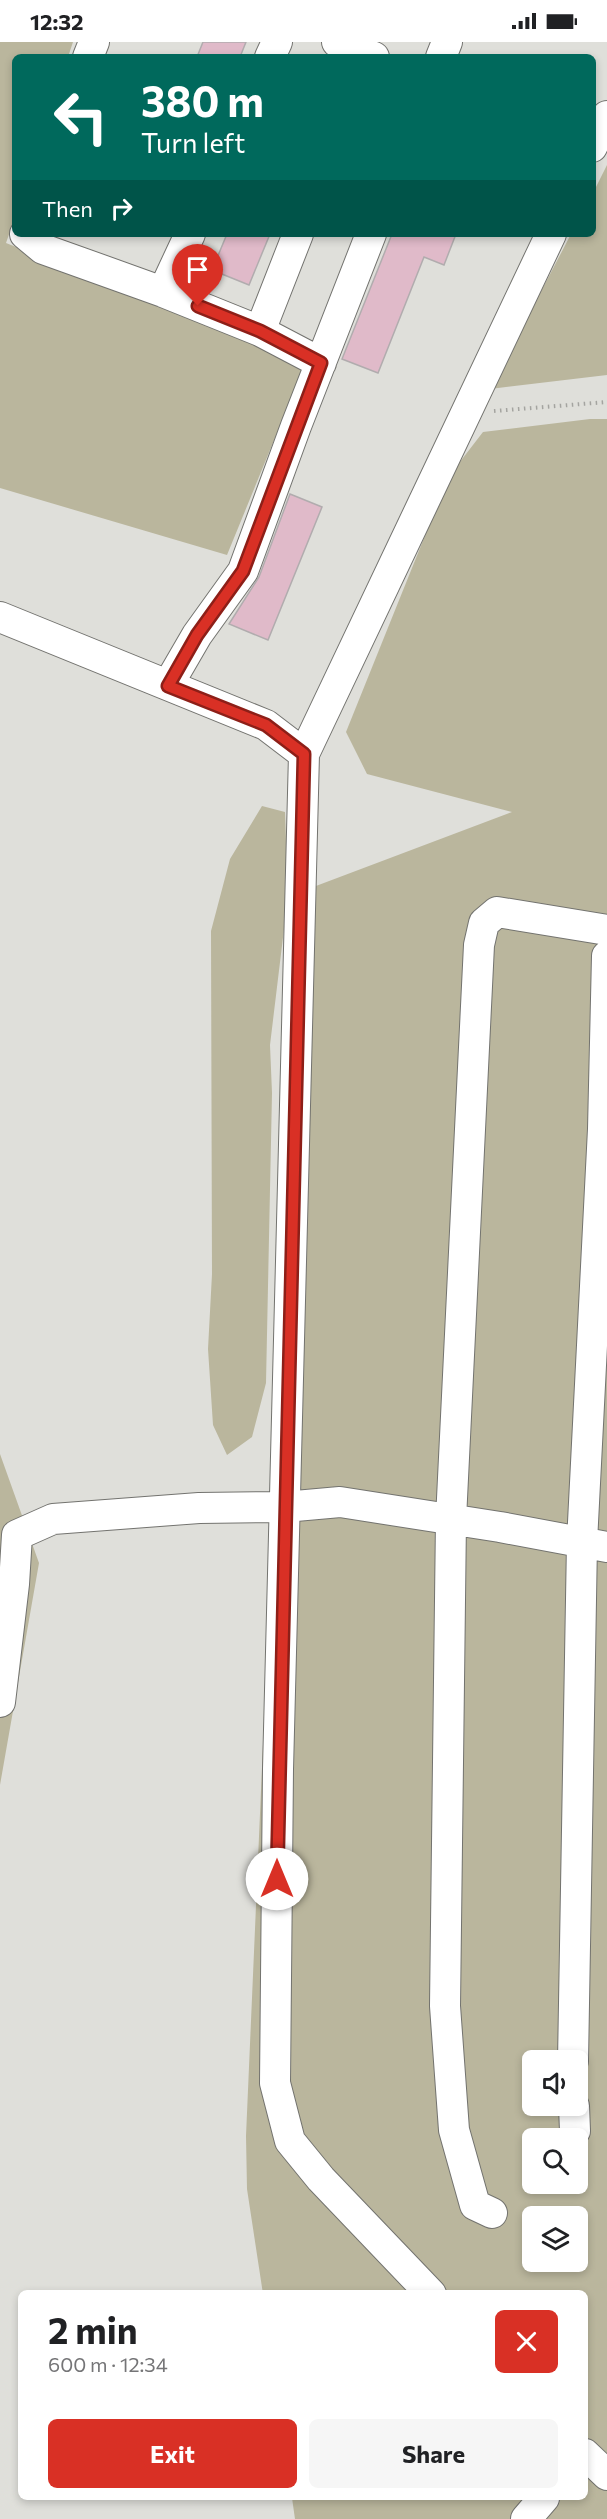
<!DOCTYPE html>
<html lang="en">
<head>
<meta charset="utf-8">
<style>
  :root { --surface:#fff; --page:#f6f6f6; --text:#202124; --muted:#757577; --accent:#d93025 }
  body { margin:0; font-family:Commissioner,sans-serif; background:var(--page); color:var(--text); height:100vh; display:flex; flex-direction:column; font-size:22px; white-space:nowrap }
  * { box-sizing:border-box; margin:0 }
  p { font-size:20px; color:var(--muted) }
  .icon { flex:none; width:33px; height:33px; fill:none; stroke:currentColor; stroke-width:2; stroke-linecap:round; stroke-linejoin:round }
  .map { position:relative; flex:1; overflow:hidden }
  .side { position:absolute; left:18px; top:2248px; width:570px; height:210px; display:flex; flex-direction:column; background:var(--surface); border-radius:9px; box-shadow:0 3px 9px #0003 }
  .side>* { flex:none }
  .guide { position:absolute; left:12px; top:12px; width:584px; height:183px; border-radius:9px; box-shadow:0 3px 9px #0003; background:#00695c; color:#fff; overflow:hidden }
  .tools { position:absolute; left:522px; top:2008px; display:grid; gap:12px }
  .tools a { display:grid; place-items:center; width:66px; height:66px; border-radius:9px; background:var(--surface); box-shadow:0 3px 9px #0003; font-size:30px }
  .pin { position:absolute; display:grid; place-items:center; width:51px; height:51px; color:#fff; margin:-62px -26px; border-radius:50% 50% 50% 0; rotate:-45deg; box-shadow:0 0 6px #0007 }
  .pin .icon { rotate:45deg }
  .me { position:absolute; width:66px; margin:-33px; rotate:0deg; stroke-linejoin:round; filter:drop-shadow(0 0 4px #0008) }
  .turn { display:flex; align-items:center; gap:21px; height:126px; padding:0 30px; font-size:27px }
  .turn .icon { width:78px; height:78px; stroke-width:2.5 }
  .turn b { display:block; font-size:42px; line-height:51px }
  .then { display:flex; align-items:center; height:57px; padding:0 30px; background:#0003; gap:12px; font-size:22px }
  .round { display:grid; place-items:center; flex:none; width:63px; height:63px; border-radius:9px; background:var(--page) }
  .overview { display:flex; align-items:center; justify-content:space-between; height:102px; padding:0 30px }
  h1 { font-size:36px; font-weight:700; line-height:45px }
  .action { display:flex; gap:12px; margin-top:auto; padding:12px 30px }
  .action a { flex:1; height:69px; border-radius:9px; background:var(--accent); color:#fff; font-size:24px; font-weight:700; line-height:69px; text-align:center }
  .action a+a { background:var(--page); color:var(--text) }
  .status { display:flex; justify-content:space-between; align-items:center; height:42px; padding:0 30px; background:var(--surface); direction:ltr }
  .status svg { height:16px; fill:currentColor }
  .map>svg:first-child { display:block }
  .green { fill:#bab69d; fill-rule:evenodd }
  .building { fill:#e0bac9; stroke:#b1acae; stroke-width:1.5 }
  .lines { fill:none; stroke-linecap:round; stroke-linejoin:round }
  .minor-casing { stroke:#73736f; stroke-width:32 }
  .path { stroke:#a4a4a0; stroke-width:4; stroke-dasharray:1.5 4.5; stroke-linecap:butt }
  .minor { stroke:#fff; stroke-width:30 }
  .route-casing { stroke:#8d1f18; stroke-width:15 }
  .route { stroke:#d93025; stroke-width:10 }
</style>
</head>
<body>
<div class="status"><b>12:32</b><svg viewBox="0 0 49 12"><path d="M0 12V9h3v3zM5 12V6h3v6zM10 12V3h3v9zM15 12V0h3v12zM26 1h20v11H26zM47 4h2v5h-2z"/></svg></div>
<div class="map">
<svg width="607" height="2477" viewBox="0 0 607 2477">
  <rect width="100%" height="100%" fill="#dfdfda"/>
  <!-- green -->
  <path class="green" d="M 0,0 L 73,0 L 68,15 L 15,15 L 15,175 L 6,201 L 191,274 L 304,325 L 227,513 L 0,446 Z
    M 607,123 L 607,333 L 490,347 L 571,192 L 592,192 L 593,151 Z
    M 590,377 L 607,377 L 607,2477 L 295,2477 L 292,2456 L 585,2456 L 585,2252 L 263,2252 L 247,2147 L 246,2094 L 300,850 L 512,770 L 367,732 L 346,690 L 449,434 L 483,390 ZM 532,2019 L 578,2019 L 578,2064 L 532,2064 ZM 532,2097 L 578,2097 L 578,2142 L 532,2142 ZM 532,2175 L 578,2175 L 578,2220 L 532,2220 Z
    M 262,764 L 285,770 L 288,854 L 270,1003 L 272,1051 L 266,1341 L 252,1395 L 227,1413 L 213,1383 L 208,1307 L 212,1232 L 211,889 L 230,817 Z
    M 0,1412 L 39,1521 L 0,1743 Z"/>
  <!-- building -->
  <path class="building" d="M 203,0 L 246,0 L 240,15 L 197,15 Z
    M 227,192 L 270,192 L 249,243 L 212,228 Z
    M 392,192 L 456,192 L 444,223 L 424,215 L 378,331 L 342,317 Z
    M 290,452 L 322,465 L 268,598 L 229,582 L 259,535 Z"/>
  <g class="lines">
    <defs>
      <path id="minor" d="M 337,0 L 374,15
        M 88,15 L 94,0
        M 270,15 L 277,0
        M 441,15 L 447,0
        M 592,105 L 607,74
        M 25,192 L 43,207 L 163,250 L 260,289 L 321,321
        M 163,250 L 190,192
        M 260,289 L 298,192
        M 0,575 L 266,683 L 304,712
        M 168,643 L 197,593 L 243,529 L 296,384 L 371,192
        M 0,1660 L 14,1542 L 17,1493 L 53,1477 L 199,1466 L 284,1465 L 340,1460 L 500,1485 L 607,1505
        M 573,2019 L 582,1500 L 603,1087 L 607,914
        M 574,2064 L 575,2089
        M 492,2171 L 475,2163 L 454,2088 L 445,1964 L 451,1477 L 479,903 L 484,881 L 497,870 L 607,888
        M 431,2252 L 321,2137 L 290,2099 L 275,2041 L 278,1727 L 304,712 L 551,192
        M 585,2412 L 607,2433
        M 526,2477 L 544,2456"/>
    </defs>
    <!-- minor casing -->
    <use href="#minor" class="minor-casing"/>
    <!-- path -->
    <path class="path" d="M 494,369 L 607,360"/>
    <!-- minor -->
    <use href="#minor" class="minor"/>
  </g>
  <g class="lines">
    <defs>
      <path id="route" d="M 198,264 L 260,289 L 321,321 L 243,529 L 197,593 L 168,644 L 266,683 L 304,712 L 277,1837"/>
    </defs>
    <!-- route casing -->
    <use href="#route" class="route-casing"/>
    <!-- route -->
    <use href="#route" class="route"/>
  </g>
</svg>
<div class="tools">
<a><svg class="icon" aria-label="sound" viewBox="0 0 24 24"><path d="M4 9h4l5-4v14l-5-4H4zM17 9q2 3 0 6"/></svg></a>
<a><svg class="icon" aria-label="search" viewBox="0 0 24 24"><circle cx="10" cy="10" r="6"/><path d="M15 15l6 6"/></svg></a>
<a><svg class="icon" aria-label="layers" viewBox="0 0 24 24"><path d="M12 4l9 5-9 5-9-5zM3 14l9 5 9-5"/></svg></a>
</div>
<div class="pin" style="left:198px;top:264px;background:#d93025"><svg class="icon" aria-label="arrive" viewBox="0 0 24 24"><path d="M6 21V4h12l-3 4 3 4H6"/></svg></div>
<svg class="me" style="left:277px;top:1837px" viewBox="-20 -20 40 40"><circle r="19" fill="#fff"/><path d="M0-13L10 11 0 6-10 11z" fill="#d93025"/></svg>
<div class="guide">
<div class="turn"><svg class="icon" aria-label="left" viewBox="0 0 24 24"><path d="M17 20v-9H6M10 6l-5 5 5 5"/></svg><div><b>380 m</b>Turn left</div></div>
<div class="then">Then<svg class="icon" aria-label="right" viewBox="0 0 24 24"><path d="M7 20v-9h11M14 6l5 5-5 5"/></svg></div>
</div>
<section class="side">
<div class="overview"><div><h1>2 min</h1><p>600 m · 12:34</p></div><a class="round" style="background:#d93025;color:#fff"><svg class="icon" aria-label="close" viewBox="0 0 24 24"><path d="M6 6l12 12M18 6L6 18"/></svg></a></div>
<div class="action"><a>Exit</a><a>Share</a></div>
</section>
</div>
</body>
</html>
